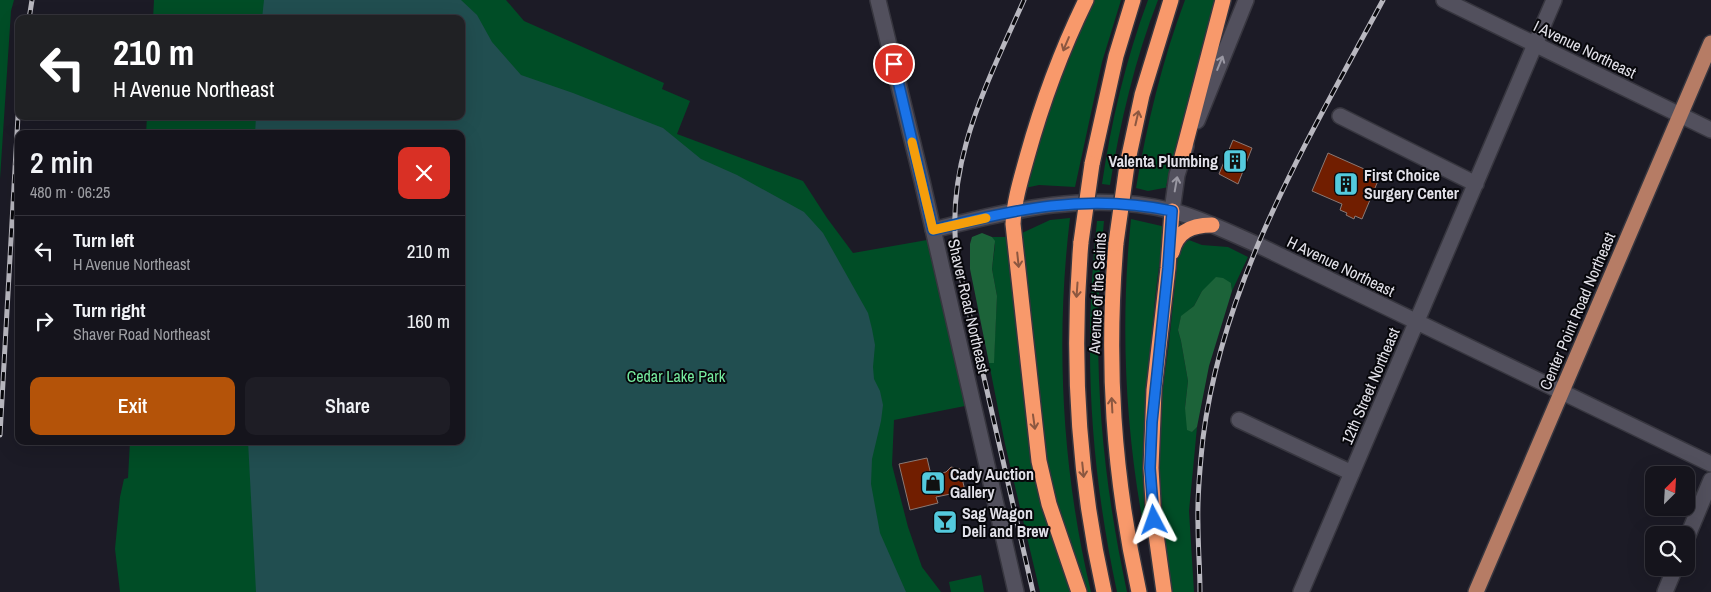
<!DOCTYPE html>
<html lang="en">
<head>
<meta charset="utf-8">
<style>
  :root { --surface:#15141c; --page:#1e1d25; --text:#f1f3f6; --muted:#9d9ea3; --line:#34333b; --accent:#b45309 }
  body { margin:0; font-family:"Archivo Narrow",sans-serif; background:var(--page); color:var(--text); height:100vh; display:flex; flex-direction:column; font-size:19px; white-space:nowrap }
  * { box-sizing:border-box; margin:0 }
  p { font-size:16px; color:var(--muted) }
  .icon { flex:none; width:28px; height:28px; fill:none; stroke:currentColor; stroke-width:2; stroke-linecap:round; stroke-linejoin:round }
  .map { position:relative; flex:1; overflow:hidden }
  .panel { position:absolute; left:15px; top:130px; width:450px; height:315px; display:flex; flex-direction:column; background:var(--surface); border-radius:10px; box-shadow:0 5px 20px #0002,0 0 0 1px var(--line) }
  .panel>* { flex:none }
  .guide { position:absolute; left:15px; top:15px; width:450px; height:105px; border-radius:10px; box-shadow:0 5px 20px #0002,0 0 0 1px var(--line); background:#202124; color:#fff; overflow:hidden }
  .needle { width:32px; rotate:24deg }
  .tools { position:absolute; left:1645px; top:466px; display:grid; gap:10px }
  .tools a { display:grid; place-items:center; width:50px; height:50px; border-radius:10px; background:var(--surface); box-shadow:0 5px 20px #0002,0 0 0 1px var(--line); font-size:25px }
  .pin { position:absolute; display:grid; place-items:center; width:42px; height:42px; color:#fff; margin:-21px; border:2px solid #fff; border-radius:50%; box-shadow:0 1px 5px #0007 }
  .me { position:absolute; width:55px; margin:-28px; rotate:356deg; stroke-linejoin:round; filter:drop-shadow(0 0 4px #0008) }
  .turn { display:flex; align-items:center; gap:18px; height:105px; padding:0 15px; font-size:22px }
  .turn .icon { width:65px; height:65px; stroke-width:2.5 }
  .turn b { display:block; font-size:35px; line-height:42px }
  .round { display:grid; place-items:center; flex:none; width:52px; height:52px; border-radius:10px; background:var(--page) }
  .head { display:flex; align-items:center; justify-content:space-between; height:85px; padding:0 15px }
  h1 { font-size:30px; font-weight:600; line-height:38px }
  .primary-button { display:flex; gap:10px; margin-top:auto; padding:10px 15px }
  .primary-button a { flex:1; height:58px; border-radius:10px; background:var(--accent); color:#fff; font-size:20px; font-weight:600; line-height:58px; text-align:center }
  .primary-button a+a { background:var(--page); color:var(--text) }
  ul { padding:0; list-style:none }
  li { display:flex; align-items:center; gap:15px; height:70px; padding:0 15px; border-top:1px solid var(--line) }
  li div { flex:1 }
  li b { display:block; font-size:19px }
  li em { font-style:normal }
  .map>svg:first-child { display:block }
  .green { fill:#004d26 }
  .forest { fill:#1c6339 }
  .water { fill:#214e50 }
  .building { fill:#711e00; stroke:#8a7974 }
  .lines { fill:none; stroke-linecap:round; stroke-linejoin:round }
  .minor-casing { stroke:#37363f; stroke-width:18 }
  .major-casing { stroke:#37363f; stroke-width:18 }
  .highway-casing { stroke:#37363f; stroke-width:18 }
  .minor { stroke:#52505d; stroke-width:15 }
  .major { stroke:#b67c65; stroke-width:15 }
  .highway { stroke:#f8996b; stroke-width:15 }
  .rail-casing { stroke:#b8b7bf; stroke-width:5 }
  .rail { stroke:#07070b; stroke-width:3; stroke-dasharray:9; stroke-linecap:butt }
  .highway-bridge-casing { stroke:#37363f; stroke-width:18; stroke-linecap:butt }
  .highway-bridge { stroke:#f8996b; stroke-width:15 }
  .oneway { stroke:#8c5740 }
  .oneway2 { stroke:#9a98a3 }
  .route-casing { stroke:#114b97; stroke-width:12 }
  .route { stroke:#1a73e8; stroke-width:9 }
  .slow { stroke:#f59e0b; stroke-width:9 }
  .labels { text-anchor:middle; dominant-baseline:central; stroke-width:4; stroke-linejoin:round; paint-order:stroke }
  .street-label { font-size:16px; fill:#e2e1e9; stroke:#07070b }
  .poi-label { font-size:16px; font-weight:bold; fill:#e2e1e9; stroke:#07070b; text-anchor:start }
  .park-label { font-size:16px; fill:#76ec9f; stroke:#07070b }
</style>
</head>
<body>
<div class="map">
<svg width="1711" height="592" viewBox="0 0 1711 592">
  <rect width="100%" height="100%" fill="#1c1b26"/>
  <!-- green -->
  <path class="green" d="M 0,0 L 14,0 L 11,11 L 0,179 Z
    M 154,0 L 506,0 L 524,21 L 664,83 L 662,89 L 690,101 L 677,134 L 803,181 L 827,218 L 853,253 L 927,240 L 965,406 L 894,420 L 892,465 L 908,527 L 922,567 L 941,592 L 120,592 L 115,549 L 120,497 L 124,479 L 128,478 L 130,441 L 461,441 L 461,134 L 146,134 L 147,116 L 461,116 L 461,19 L 153,19 Z
    M 1092,0 L 1121,0 L 1102,62 L 1075,187 L 1039,185 L 1025,188 L 1046,111 Z
    M 1148,0 L 1158,0 C 1135,59 1120,123 1110,185 L 1102,184 C 1111,122 1126,59 1148,0 Z
    M 1185,0 L 1217,0 L 1166,186 L 1169,187 L 1148,191 L 1136,188 C 1147,124 1162,61 1185,0 Z
    M 1070,218 C 1055,341 1062,471 1091,592 L 1085,592 L 1055,500 L 1045,456 L 1022,233 L 1050,220 Z
    M 1131,219 L 1166,227 C 1145,327 1150,432 1149,534 L 1145,534 C 1125,430 1120,324 1131,219 Z
    M 1097,221 L 1104,221 C 1091,349 1100,467 1127,592 L 1117,592 C 1090,466 1083,349 1097,221 Z
    M 992,237 L 1007,237 L 1010,242 L 1015,304 L 1072,592 L 1040,592 L 1005,444 L 989,363 L 992,363 L 994,355 L 997,296 L 992,269 L 995,245 Z
    M 1189,240 L 1202,245 L 1228,247 L 1248,257 L 1232,291 L 1231,283 L 1202,291 L 1194,306 L 1181,317 L 1178,330 L 1181,341 L 1188,381 L 1185,408 L 1192,432 L 1197,427 L 1189,511 L 1194,592 L 1171,592 L 1160,515 L 1158,450 L 1161,402 L 1169,343 L 1178,255 L 1181,246 Z
    M 981,575 L 984,592 L 951,592 L 949,582 Z"/>
  <!-- forest -->
  <path class="forest" d="M 982,233 L 992,237 L 995,241 L 992,269 L 997,296 L 994,363 L 989,363 L 970,269 L 970,244 L 972,237 Z
    M 1216,277 L 1223,278 L 1231,283 L 1232,291 L 1209,366 L 1197,427 L 1192,432 L 1187,430 L 1185,408 L 1188,381 L 1181,341 L 1178,330 L 1181,316 L 1194,306 L 1202,291 Z"/>
  <!-- water -->
  <path class="water" d="M 264,0 L 461,0 L 477,15 L 492,42 L 521,75 L 573,93 L 663,128 L 701,159 L 737,175 L 804,212 L 823,233 L 868,313 L 872,329 L 875,345 L 873,367 L 874,379 L 880,391 L 883,405 L 881,421 L 872,459 L 871,484 L 880,533 L 906,592 L 256,592 L 248,441 L 461,441 L 461,134 L 255,134 L 256,116 L 461,116 L 461,19 L 262,19 Z"/>
  <!-- building -->
  <path class="building" d="M 1233,140 L 1252,148 L 1238,184 L 1219,174 Z
    M 1328,153 L 1380,176 L 1362,219 L 1355,216 L 1354,219 L 1346,215 L 1347,213 L 1340,210 L 1342,204 L 1312,191 Z
    M 927,458 L 931,475 L 946,472 L 951,467 L 960,469 L 965,491 L 936,497 L 938,503 L 910,510 L 899,464 Z"/>
  <g class="lines">
    <defs>
      <path id="minor" d="M 878,0 L 922,181 L 1016,592
        M 1444,0 L 1711,130
        M 1340,116 L 1476,184
        M 1197,121 L 1246,0
        M 1172,211 L 1177,175 L 1186,146
        M 933,230 C 1011,210 1093,190 1173,211 C 1203,219 1230,233 1258,245 L 1711,464
        M 1239,420 L 1352,473
        M 1686,540 L 1711,480
        M 1301,592 L 1554,0
        M 1665,592 L 1675,568"/>
      <path id="major" d="M 1476,592 L 1711,43"/>
      <path id="highway" d="M 1182,157 L 1223,0
        M 1092,164 L 1116,56 L 1133,0
        M 1127,165 L 1142,95 L 1171,0
        M 1081,242 C 1071,360 1078,476 1104,592
        M 1116,243 C 1106,363 1113,474 1139,592
        M 1172,252 C 1177,231 1192,225 1212,225
        M 1079,592 L 1049,504 L 1039,461 L 1013,224 C 1014,201 1021,179 1027,157 C 1042,103 1061,51 1086,0
        M 1164,592 L 1154,520 L 1151,468 L 1154,390 L 1168,268 L 1172,211"/>
    </defs>
    <!-- minor casing -->
    <use href="#minor" class="minor-casing"/>
    <!-- major casing -->
    <use href="#major" class="major-casing"/>
    <!-- highway casing -->
    <use href="#highway" class="highway-casing"/>
    <!-- minor -->
    <use href="#minor" class="minor"/>
    <!-- major -->
    <use href="#major" class="major"/>
    <!-- highway -->
    <use href="#highway" class="highway"/>
    <defs>
      <path id="rail" d="M 1024,0 C 986,86 942,167 958,264 L 1033,592
        M 29,19 L 32,0
        M 0,435 L 19,98
        M 1200,592 C 1200,569 1198,547 1198,524 C 1197,495 1200,466 1203,438 C 1223,279 1309,138 1383,0"/>
    </defs>
    <!-- rail casing -->
    <use href="#rail" class="rail-casing"/>
    <!-- rail -->
    <use href="#rail" class="rail"/>
    <defs>
      <path id="highway-bridge" d="M 1081,242 L 1092,164
        M 1116,243 L 1127,165"/>
    </defs>
    <!-- highway-bridge casing -->
    <use href="#highway-bridge" class="highway-bridge-casing"/>
    <!-- highway-bridge -->
    <use href="#highway-bridge" class="highway-bridge"/>
  </g>
  <!-- one-way arrows -->
  <defs><path id="oneway-shaft" d="M-6 0H5M1.5-3L5.5 0L1.5 3" fill="none" stroke-width="1.6" stroke-linecap="round" stroke-linejoin="round" transform="scale(1.25)"/></defs>
  <g class="oneway">
    <use href="#oneway-shaft" transform="translate(1066 44) rotate(113)"/>
    <use href="#oneway-shaft" transform="translate(1137 118) rotate(-77)"/>
    <use href="#oneway-shaft" transform="translate(1018 260) rotate(84)"/>
    <use href="#oneway-shaft" transform="translate(1077 290) rotate(94)"/>
    <use href="#oneway-shaft" transform="translate(1112 405) rotate(-93)"/>
    <use href="#oneway-shaft" transform="translate(1034 422) rotate(82)"/>
    <use href="#oneway-shaft" transform="translate(1083 470) rotate(84)"/>
  </g>
  <g class="oneway2">
    <use href="#oneway-shaft" transform="translate(1220 63) rotate(-68)"/>
    <use href="#oneway-shaft" transform="translate(1176 184) rotate(-80)"/>
  </g>
  <g class="lines">
    <defs>
      <path id="route" d="M 894,64 L 933,230 C 1015,209 1087,193 1172,211 L 1168,268 L 1152,422 L 1150,468 L 1154,520"/>
    </defs>
    <!-- route casing -->
    <use href="#route" class="route-casing"/>
    <!-- route -->
    <use href="#route" class="route"/>
    <!-- slow -->
    <path class="slow" d="M 912,142 L 933,230 L 986,218"/>
  </g>
  <!-- icons -->
  <defs>
    <symbol id="building-square" viewBox="-11 -11 22 22"><rect x="-9" y="-9" width="18" height="18" rx="4" fill="#54cadd" stroke="#07070b"/><path d="M-4-6H4V6H1V3H-1V6H-4ZM-2.5-4.3h1.7v1.8h-1.7ZM.8-4.3h1.7v1.8H.8ZM-2.5-1h1.7V.8h-1.7ZM.8-1h1.7V.8H.8Z" fill="#111"/></symbol>
    <symbol id="shop-square" viewBox="-11 -11 22 22"><rect x="-9" y="-9" width="18" height="18" rx="4" fill="#54cadd" stroke="#07070b"/><path d="M-5-2.5h2.3a2.7 3.5 0 0 1 5.4 0H5L5.5 6h-11ZM-1.5-2.5h3a1.5 2.3 0 0 0-3 0Z" fill="#111"/></symbol>
    <symbol id="bar-square" viewBox="-11 -11 22 22"><rect x="-9" y="-9" width="18" height="18" rx="4" fill="#54cadd" stroke="#07070b"/><path d="M-6-5H6L.8 .8V4.5H3.5V6h-7V4.5H-.8V.8Z" fill="#111"/></symbol>
  </defs>
  <g fill-rule="evenodd">
    <use href="#building-square" x="1221" y="147" width="28" height="28"/>
    <use href="#building-square" x="1332" y="170" width="28" height="28"/>
    <use href="#shop-square" x="919" y="469" width="28" height="28"/>
    <use href="#bar-square" x="931" y="508" width="28" height="28"/>
  </g>
  <g class="labels">
    <!-- street labels -->
    <g class="street-label">
      <text transform="translate(1585 49) rotate(26)">I Avenue Northeast</text>
      <text transform="translate(1341 266) rotate(26)">H Avenue Northeast</text>
      <text transform="translate(1097 293) rotate(-87)">Avenue of the Saints</text>
      <text transform="translate(969 306) rotate(77)">Shaver Road Northeast</text>
      <text transform="translate(1577 311) rotate(-67)">Center Point Road Northeast</text>
      <text transform="translate(1370 386) rotate(-67)">12th Street Northeast</text>
    </g>
    <!-- poi labels -->
    <g class="poi-label">
      <text x="1218" y="161" text-anchor="end">Valenta Plumbing</text>
      <text x="1364" y="175">First Choice<tspan x="1364" dy="18">Surgery Center</tspan></text>
      <text x="950" y="474">Cady Auction<tspan x="950" dy="18">Gallery</tspan></text>
      <text x="962" y="513">Sag Wagon<tspan x="962" dy="18">Deli and Brew</tspan></text>
    </g>
    <!-- park labels -->
    <g class="park-label">
      <text x="676" y="376">Cedar Lake Park</text>
    </g>
  </g>
</svg>
<div class="tools">
<a><svg class="needle" viewBox="-14 -14 28 28"><path d="M0-13l5 13h-10z" fill="#e53935"/><path d="M0 13l5-13h-10z" fill="#9d9ea3"/></svg></a>
<a><svg class="icon" aria-label="search" viewBox="0 0 24 24"><circle cx="10" cy="10" r="6"/><path d="M15 15l6 6"/></svg></a>
</div>
<div class="pin" style="left:894px;top:64px;background:#d93025"><svg class="icon" aria-label="arrive" viewBox="0 0 24 24"><path d="M6 21V4h12l-3 4 3 4H6"/></svg></div>
<svg class="me" style="left:1154px;top:520px" viewBox="-20 -20 40 40"><path d="M0-17L14 15 0 8-14 15z" fill="#1a73e8" stroke="#fff" stroke-width="4"/></svg>
<div class="guide">
<div class="turn"><svg class="icon" aria-label="left" viewBox="0 0 24 24"><path d="M17 20v-9H6M10 6l-5 5 5 5"/></svg><div><b>210 m</b>H Avenue Northeast</div></div>
</div>
<section class="panel">
<div class="head"><div><h1>2 min</h1><p>480 m · 06:25</p></div><a class="round" style="background:#d93025;color:#fff"><svg class="icon" aria-label="close" viewBox="0 0 24 24"><path d="M6 6l12 12M18 6L6 18"/></svg></a></div>
<ul>
<li><svg class="icon" aria-label="left" viewBox="0 0 24 24"><path d="M17 20v-9H6M10 6l-5 5 5 5"/></svg><div><b>Turn left</b><p>H Avenue Northeast</p></div><em>210 m</em></li>
<li><svg class="icon" aria-label="right" viewBox="0 0 24 24"><path d="M7 20v-9h11M14 6l5 5-5 5"/></svg><div><b>Turn right</b><p>Shaver Road Northeast</p></div><em>160 m</em></li>
</ul>
<div class="primary-button"><a>Exit</a><a>Share</a></div>
</section>
</div>
</body>
</html>
